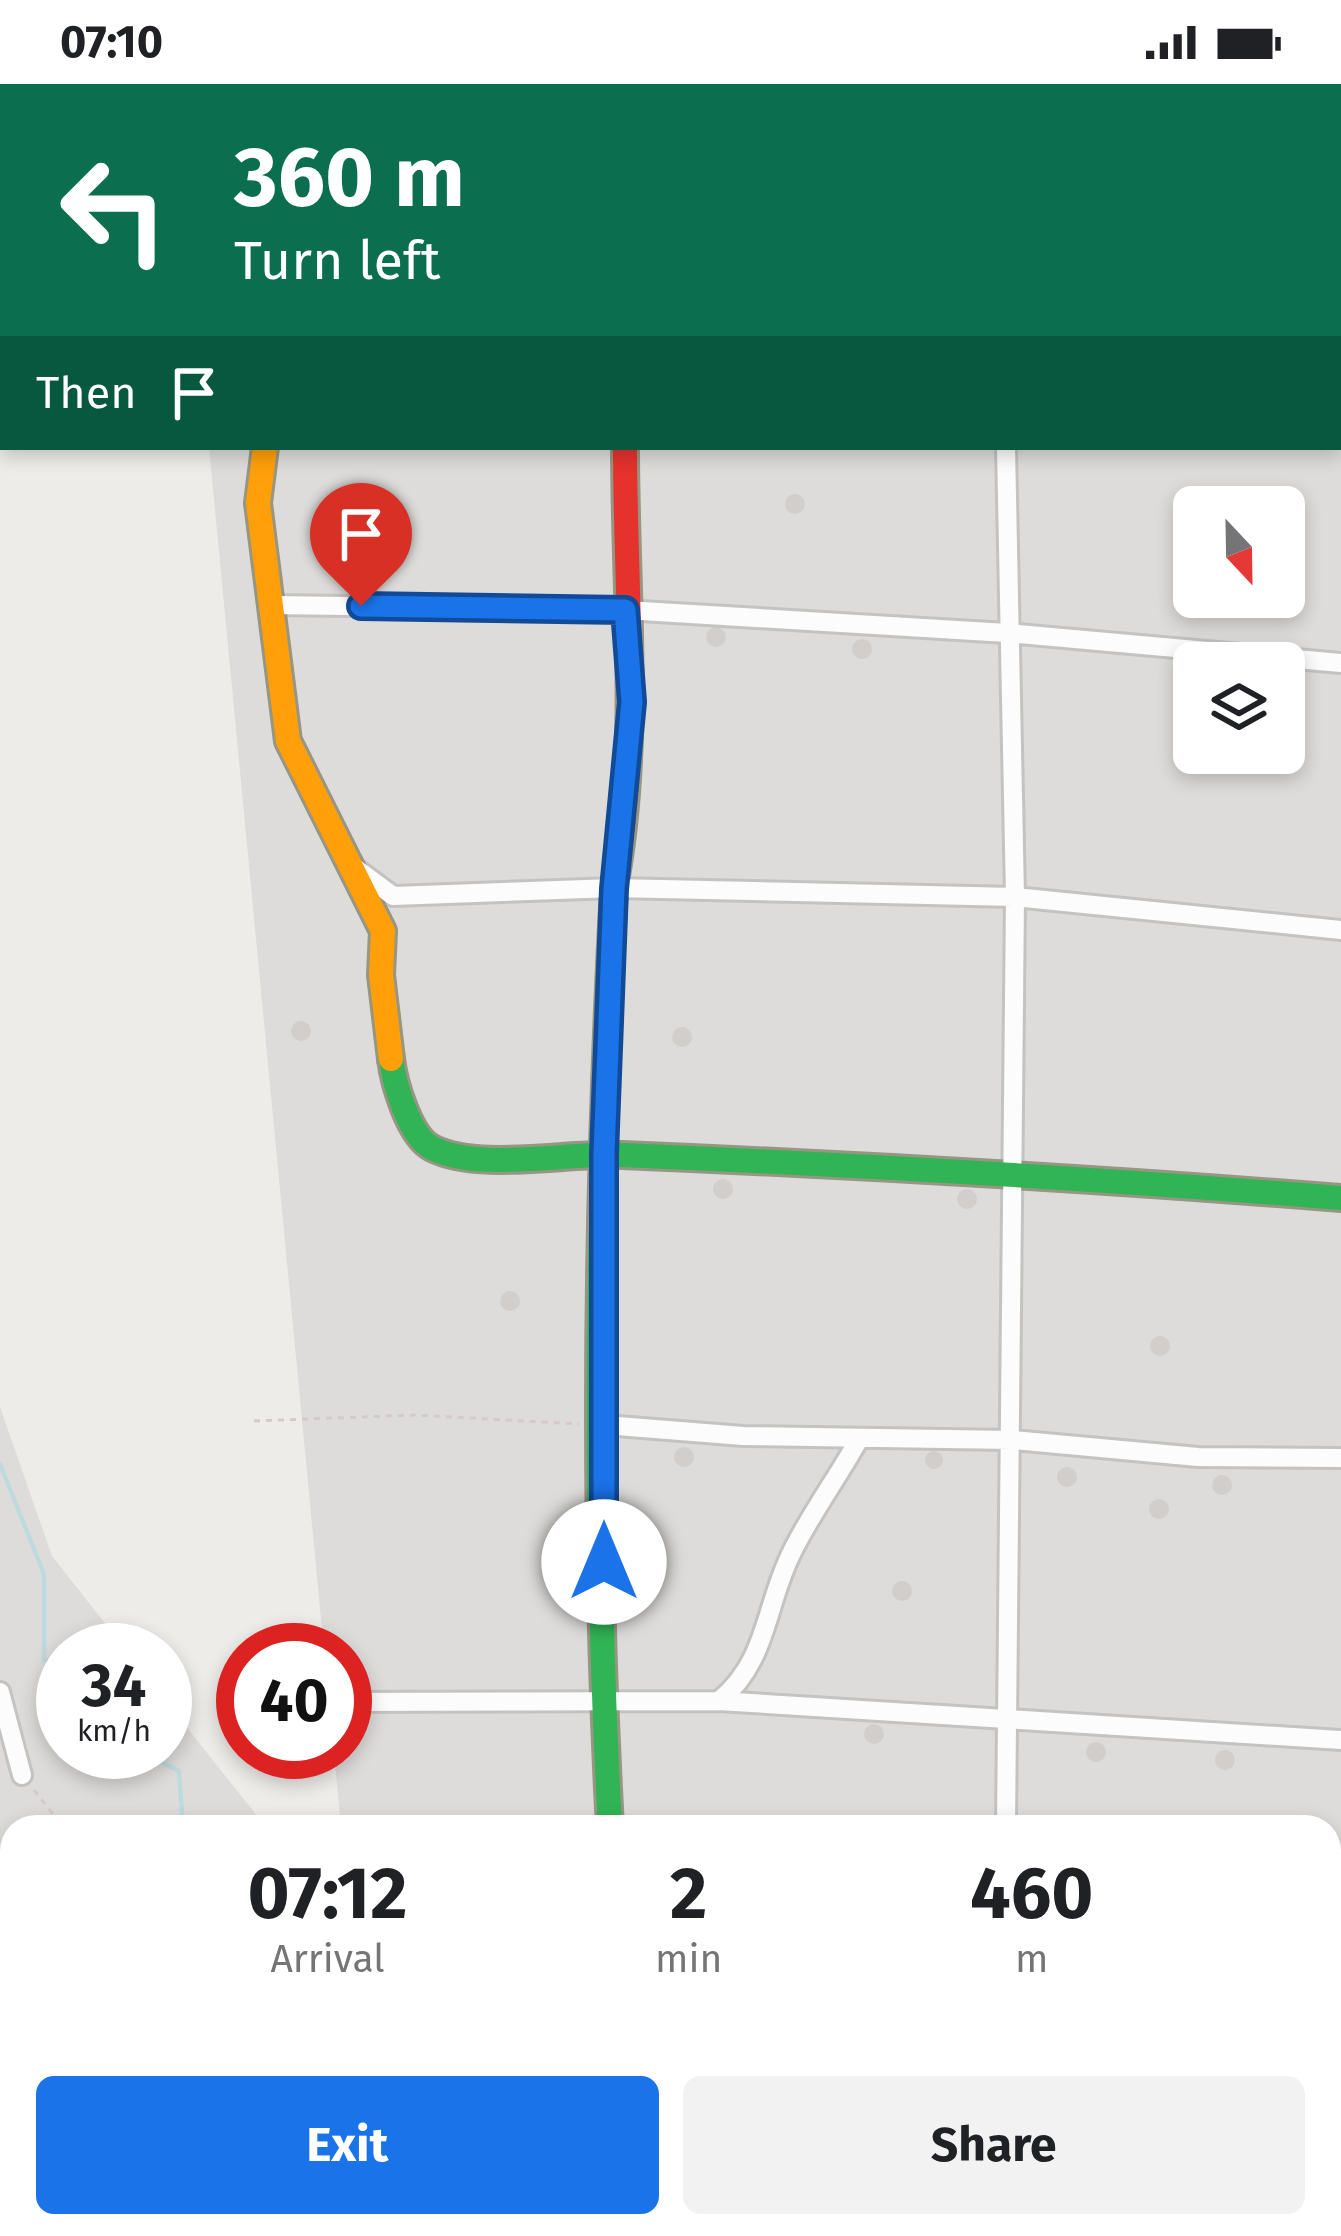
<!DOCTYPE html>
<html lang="en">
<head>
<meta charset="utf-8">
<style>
  :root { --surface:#fff; --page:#f2f2f2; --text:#202124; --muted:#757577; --accent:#1a73e8 }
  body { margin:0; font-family:"Fira Sans",sans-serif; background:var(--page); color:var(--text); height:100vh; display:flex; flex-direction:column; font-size:45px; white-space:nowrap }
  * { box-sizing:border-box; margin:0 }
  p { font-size:39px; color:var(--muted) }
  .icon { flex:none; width:66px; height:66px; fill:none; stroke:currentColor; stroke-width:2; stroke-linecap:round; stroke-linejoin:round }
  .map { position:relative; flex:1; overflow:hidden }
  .drawer { position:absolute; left:0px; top:1731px; width:1341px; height:423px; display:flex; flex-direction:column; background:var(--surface); border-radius:36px 36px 0 0; box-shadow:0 6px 18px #0003 }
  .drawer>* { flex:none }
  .banner { position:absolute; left:0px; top:0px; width:1341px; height:366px; box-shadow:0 6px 18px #0003; background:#0b6e4f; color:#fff; overflow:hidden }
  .needle { width:78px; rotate:158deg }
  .buttons { position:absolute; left:1173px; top:402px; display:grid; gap:24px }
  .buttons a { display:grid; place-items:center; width:132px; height:132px; border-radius:18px; background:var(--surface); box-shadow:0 6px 18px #0003; font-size:60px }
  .speed { position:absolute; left:36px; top:1539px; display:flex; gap:24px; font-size:60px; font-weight:700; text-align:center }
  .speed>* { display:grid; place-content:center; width:156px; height:156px; border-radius:50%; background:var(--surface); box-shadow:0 6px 18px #0003; line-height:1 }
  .speed small { font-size:30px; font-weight:400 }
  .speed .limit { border:18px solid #d22; background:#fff; color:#111 }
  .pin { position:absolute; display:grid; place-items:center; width:102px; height:102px; color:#fff; margin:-123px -51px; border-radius:50% 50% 50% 0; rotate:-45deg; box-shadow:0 0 12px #0007 }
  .pin .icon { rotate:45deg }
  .me { position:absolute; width:132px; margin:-66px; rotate:0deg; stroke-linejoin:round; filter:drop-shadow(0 0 9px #0008) }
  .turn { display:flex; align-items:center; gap:42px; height:252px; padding:0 36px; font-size:54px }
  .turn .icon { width:156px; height:156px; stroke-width:2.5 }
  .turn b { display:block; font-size:84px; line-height:102px }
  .then { display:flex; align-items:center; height:114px; padding:0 36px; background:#0003; gap:24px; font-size:45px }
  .eta { display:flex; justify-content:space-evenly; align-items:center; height:204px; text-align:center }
  .eta b { font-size:72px; font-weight:700; line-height:84px }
  .cta { display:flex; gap:24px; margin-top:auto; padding:24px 36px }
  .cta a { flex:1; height:138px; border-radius:18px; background:var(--accent); color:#fff; font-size:48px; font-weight:700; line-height:138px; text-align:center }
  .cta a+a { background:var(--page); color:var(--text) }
  .status { display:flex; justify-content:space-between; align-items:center; height:84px; padding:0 60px; background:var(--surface); direction:ltr }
  .status svg { height:33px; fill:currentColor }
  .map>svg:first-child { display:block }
  .residential { fill:#dddcda; fill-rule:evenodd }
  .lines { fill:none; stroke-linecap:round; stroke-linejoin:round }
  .stream { stroke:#bfdade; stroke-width:4.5 }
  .building { fill:#d1cecc }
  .street-casing { stroke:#c4c3c1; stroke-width:24 }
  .fast-casing { stroke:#979682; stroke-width:30 }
  .slow-casing { stroke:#979682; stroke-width:30 }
  .jam-casing { stroke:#979682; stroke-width:30 }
  .path { stroke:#d6c9c8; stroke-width:3; stroke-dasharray:6 6; stroke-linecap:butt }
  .street { stroke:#fcfcfc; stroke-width:18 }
  .fast { stroke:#30b455; stroke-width:24 }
  .slow { stroke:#ff9f0a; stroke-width:24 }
  .jam { stroke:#e5322d; stroke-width:24 }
  .route-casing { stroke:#114b97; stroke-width:30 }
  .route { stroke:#1a73e8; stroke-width:21 }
</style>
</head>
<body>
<div class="status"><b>07:10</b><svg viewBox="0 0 49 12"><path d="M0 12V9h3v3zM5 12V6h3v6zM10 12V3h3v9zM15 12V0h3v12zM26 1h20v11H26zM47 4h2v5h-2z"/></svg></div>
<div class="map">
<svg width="1341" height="2152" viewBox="0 0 1341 2152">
  <rect width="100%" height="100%" fill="#eeece9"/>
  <!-- residential -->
  <path class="residential" d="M 174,0 L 1341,0 L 1341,1979 L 1329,1979 L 1329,1743 L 341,1743 L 334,1668 L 345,1668 L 345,1566 L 324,1566 L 209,363 L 1338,363 L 1338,3 ZM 1194,423 L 1284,423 L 1284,513 L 1194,513 ZM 1194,579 L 1284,579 L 1284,669 L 1194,669 Z
    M 0,1323 L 52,1472 L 126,1566 L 63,1566 L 63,1668 L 165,1668 L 165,1616 L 266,1743 L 12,1743 L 12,2142 L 541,2142 L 539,2152 L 0,2152 Z"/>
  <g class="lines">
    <!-- stream -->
    <path class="stream" d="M 0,1380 L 44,1490 L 44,1576 L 63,1577
      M 142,1668 L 179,1687 L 183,1743
      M 372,2142 L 377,2152"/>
  </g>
  <!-- building -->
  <path class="building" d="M785 420a10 10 0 1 1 20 0a10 10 0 1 1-20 0Z
    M706 553a10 10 0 1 1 20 0a10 10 0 1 1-20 0Z
    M852 565a10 10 0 1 1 20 0a10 10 0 1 1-20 0Z
    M291 947a10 10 0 1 1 20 0a10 10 0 1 1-20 0Z
    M672 953a10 10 0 1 1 20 0a10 10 0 1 1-20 0Z
    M713 1105a10 10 0 1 1 20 0a10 10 0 1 1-20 0Z
    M957 1115a10 10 0 1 1 20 0a10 10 0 1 1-20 0Z
    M500 1217a10 10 0 1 1 20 0a10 10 0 1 1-20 0Z
    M1150 1262a10 10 0 1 1 20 0a10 10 0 1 1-20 0Z
    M674 1373a10 10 0 1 1 20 0a10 10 0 1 1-20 0Z
    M925 1376a9 9 0 1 1 18 0a9 9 0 1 1-18 0Z
    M1057 1393a10 10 0 1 1 20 0a10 10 0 1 1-20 0Z
    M1212 1401a10 10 0 1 1 20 0a10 10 0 1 1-20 0Z
    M1149 1425a10 10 0 1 1 20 0a10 10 0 1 1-20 0Z
    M892 1507a10 10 0 1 1 20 0a10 10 0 1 1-20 0Z
    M864 1650a10 10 0 1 1 20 0a10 10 0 1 1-20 0Z
    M1086 1668a10 10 0 1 1 20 0a10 10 0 1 1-20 0Z
    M1215 1676a10 10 0 1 1 20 0a10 10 0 1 1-20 0Z"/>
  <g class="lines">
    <defs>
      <path id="street" d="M 259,0 L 259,3
        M 341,0 L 442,3
        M 999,0 L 999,3
        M 615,3 L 615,0
        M 1338,36 L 1341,36
        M 0,262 L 3,262
        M 1338,306 L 1341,306
        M 1006,363 L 1015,813 L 1006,1743
        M 273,521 L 625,526 L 1007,549 L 1341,579
        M 354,783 L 393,812 L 614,804 L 1015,813 L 1341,846
        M 605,1341 L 743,1352 L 1013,1356 L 1198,1373 L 1341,1374
        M 0,1608 L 22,1691
        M 719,1617 C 768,1577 765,1521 792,1468 C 811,1429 838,1393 859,1355
        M 345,1618 L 719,1617 L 1341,1656
        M 1329,1952 L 1341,1953
        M 0,2117 L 12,2110"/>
      <path id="fast" d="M 391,975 C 394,999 409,1052 432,1064 C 479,1088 569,1068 622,1071 C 862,1081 1101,1095 1341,1114
        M 610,1743 C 593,1434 597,1112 614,803"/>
      <path id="slow" d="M 265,363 L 258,419 L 288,657 L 383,847 L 381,891 L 391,975"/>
      <path id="jam" d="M 614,803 C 641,658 625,510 625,363"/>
    </defs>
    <!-- street casing -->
    <use href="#street" class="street-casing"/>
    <!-- fast casing -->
    <use href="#fast" class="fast-casing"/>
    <!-- slow casing -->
    <use href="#slow" class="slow-casing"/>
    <!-- jam casing -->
    <use href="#jam" class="jam-casing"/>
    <!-- path -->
    <path class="path" d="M 254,1337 L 415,1331 L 579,1340
      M 34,1706 L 63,1743
      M 0,1878 L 12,1850"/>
    <!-- street -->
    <use href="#street" class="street"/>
    <!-- fast -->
    <use href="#fast" class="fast"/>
    <!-- slow -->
    <use href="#slow" class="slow"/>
    <!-- jam -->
    <use href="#jam" class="jam"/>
  </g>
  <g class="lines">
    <defs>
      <path id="route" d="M 361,522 L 625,526 L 632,618 L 614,805 L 604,1070 L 604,1478"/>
    </defs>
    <!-- route casing -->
    <use href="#route" class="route-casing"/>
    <!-- route -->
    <use href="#route" class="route"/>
  </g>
</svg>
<div class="buttons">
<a><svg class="needle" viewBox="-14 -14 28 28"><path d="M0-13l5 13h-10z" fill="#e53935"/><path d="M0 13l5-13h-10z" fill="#757577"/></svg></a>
<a><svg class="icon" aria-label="layers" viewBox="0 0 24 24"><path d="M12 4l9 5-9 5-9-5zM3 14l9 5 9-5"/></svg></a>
</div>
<div class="speed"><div>34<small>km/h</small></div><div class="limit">40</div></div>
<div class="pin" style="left:361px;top:522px;background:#d93025"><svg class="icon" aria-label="arrive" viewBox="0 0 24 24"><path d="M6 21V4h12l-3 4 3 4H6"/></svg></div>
<svg class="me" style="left:604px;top:1478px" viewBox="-20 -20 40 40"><circle r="19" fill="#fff"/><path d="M0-13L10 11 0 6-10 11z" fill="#1a73e8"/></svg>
<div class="banner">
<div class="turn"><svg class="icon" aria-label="left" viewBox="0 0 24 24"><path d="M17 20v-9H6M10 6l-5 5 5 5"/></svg><div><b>360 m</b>Turn left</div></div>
<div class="then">Then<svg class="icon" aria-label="arrive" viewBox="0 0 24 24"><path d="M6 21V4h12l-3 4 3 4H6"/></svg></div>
</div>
<section class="drawer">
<div class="eta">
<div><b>07:12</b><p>Arrival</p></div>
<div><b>2</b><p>min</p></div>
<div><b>460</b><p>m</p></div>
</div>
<div class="cta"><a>Exit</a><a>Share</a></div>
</section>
</div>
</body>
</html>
